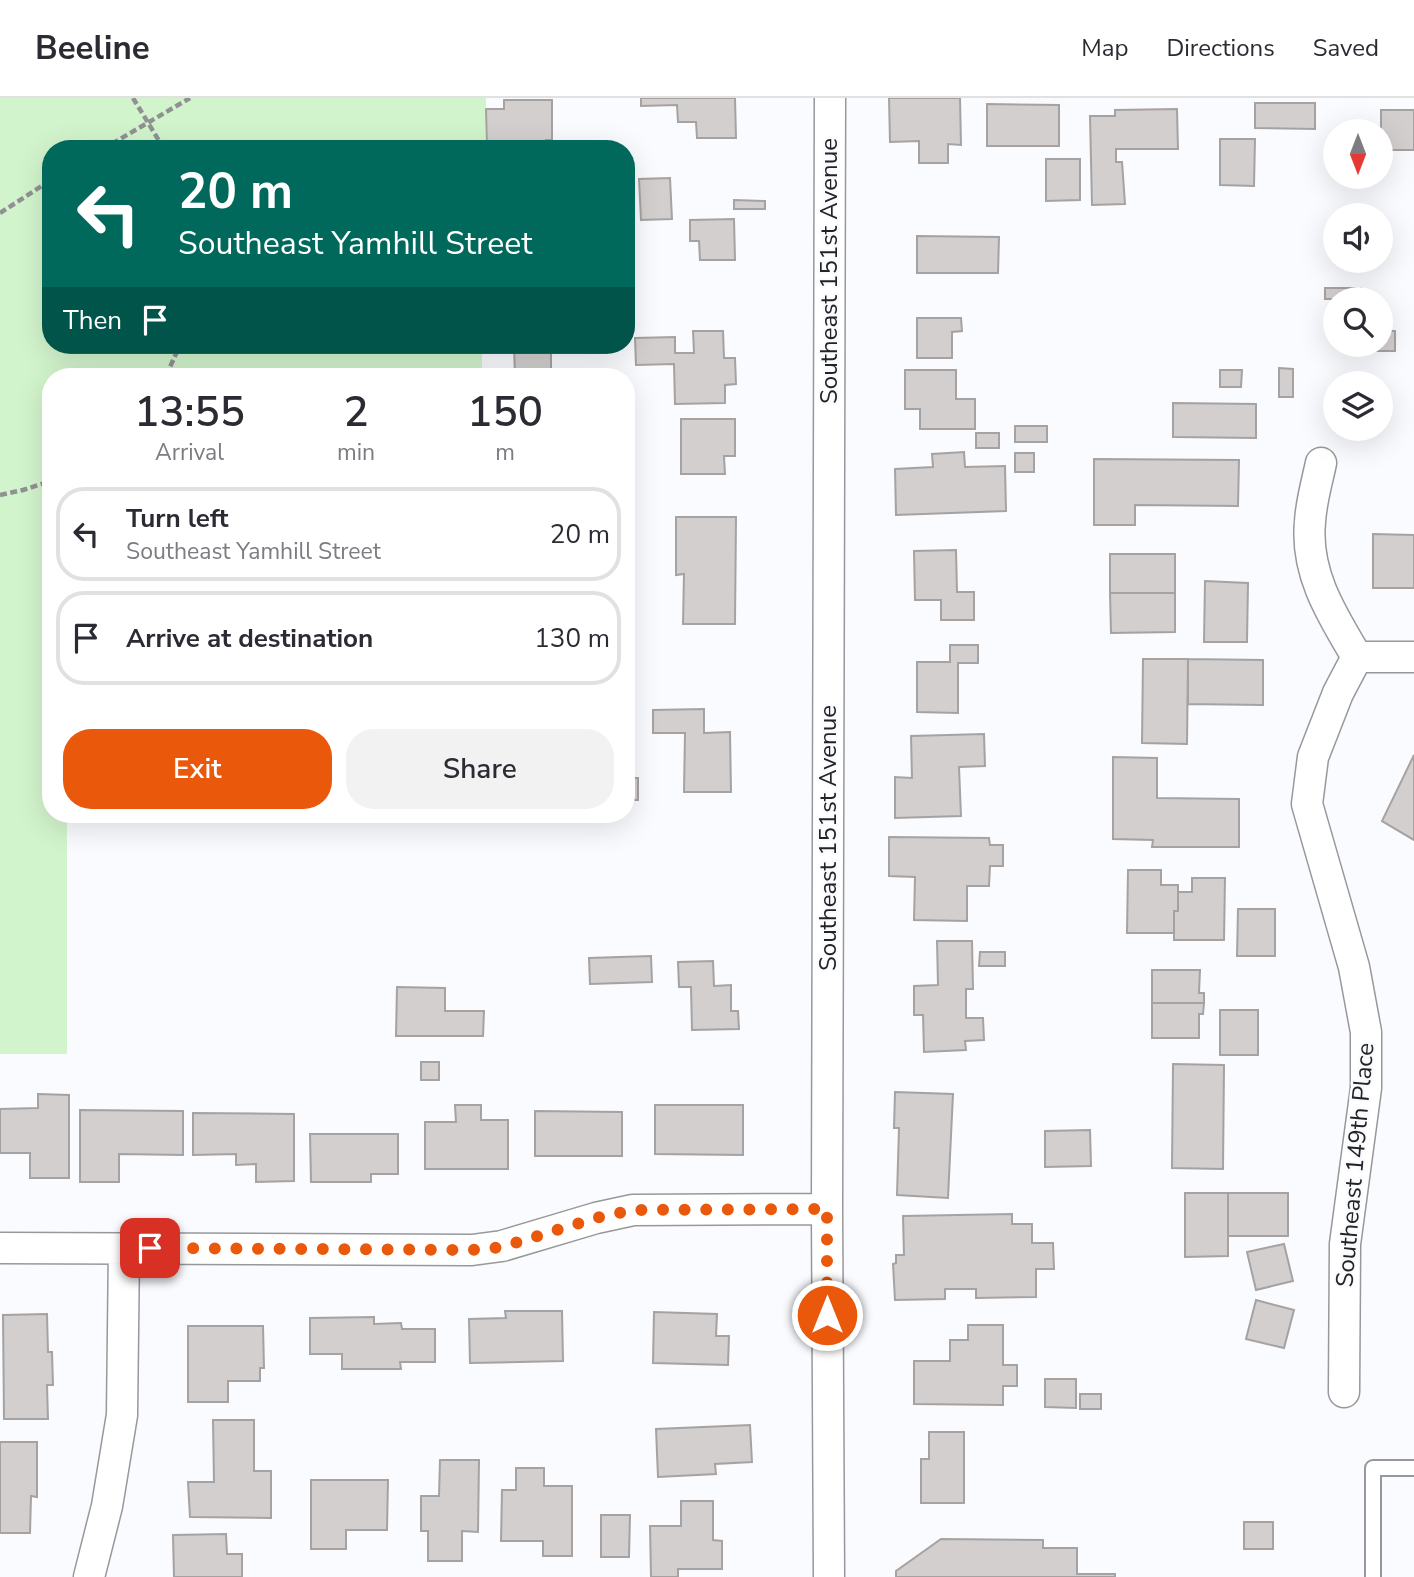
<!DOCTYPE html>
<html lang="en">
<head>
<meta charset="utf-8">
<style>
  :root { --surface:#fff; --page:#f2f2f3; --text:#2b2b33; --muted:#7c7c81; --line:#e1e1e2; --accent:#ea580c }
  body { margin:0; font-family:"Nunito Sans",sans-serif; background:var(--page); color:var(--text); height:100vh; display:flex; flex-direction:column; font-size:26px; white-space:nowrap }
  * { box-sizing:border-box; margin:0 }
  p { font-size:23px; color:var(--muted) }
  .icon { flex:none; width:38px; height:38px; fill:none; stroke:currentColor; stroke-width:2; stroke-linecap:round; stroke-linejoin:round }
  .map { position:relative; flex:1; overflow:hidden }
  .sheet { position:absolute; left:42px; top:270px; width:593px; height:455px; display:flex; flex-direction:column; background:var(--surface); border-radius:28px; box-shadow:0 7px 28px #0002 }
  .sheet>* { flex:none }
  .banner { position:absolute; left:42px; top:42px; width:593px; height:214px; border-radius:28px; box-shadow:0 7px 28px #0002; background:#00695c; color:#fff; overflow:hidden }
  .needle { width:46px; rotate:180deg }
  .tools { position:absolute; left:1323px; top:21px; display:grid; gap:14px }
  .tools a { display:grid; place-items:center; width:70px; height:70px; border-radius:50%; background:var(--surface); box-shadow:0 7px 28px #0002; font-size:35px }
  .pin { position:absolute; display:grid; place-items:center; width:60px; height:60px; color:#fff; margin:-30px; border-radius:14px; box-shadow:0 4px 10px #0006 }
  .me { position:absolute; width:77px; margin:-38px; rotate:0deg; stroke-linejoin:round; filter:drop-shadow(0 0 5px #0008) }
  .turn { display:flex; align-items:center; gap:24px; height:147px; padding:0 21px; font-size:32px }
  .turn .icon { width:91px; height:91px; stroke-width:2.5 }
  .turn b { display:block; font-size:49px; line-height:60px }
  .then { display:flex; align-items:center; height:66px; padding:0 21px; background:#0003; gap:14px; font-size:26px }
  .eta { display:flex; justify-content:space-evenly; align-items:center; height:119px; text-align:center }
  .eta b { font-size:42px; font-weight:600; line-height:49px }
  .button { display:flex; gap:14px; margin-top:auto; padding:14px 21px }
  .button a { flex:1; height:80px; border-radius:28px; background:var(--accent); color:#fff; font-size:28px; font-weight:600; line-height:80px; text-align:center }
  .button a+a { background:var(--page); color:var(--text) }
  ul { padding:0; list-style:none }
  li { display:flex; align-items:center; gap:21px; height:94px; margin:0 14px 10px; padding:0 7px; border:4px solid var(--line); border-radius:28px }
  li div { flex:1 }
  li b { display:block; font-size:26px }
  li em { font-style:normal }
  header { display:flex; align-items:center; gap:42px; box-sizing:border-box; height:98px; padding:0 35px; background:var(--surface); border-bottom:2px solid var(--line) }
  header strong { font-size:33px }
  nav { display:flex; gap:38px; margin-inline-start:auto; font-size:24px }
  .map>svg:first-child { display:block }
  .green { fill:#d2f4cc }
  .building { fill:#d3cfce; stroke:#a6a2a2; stroke-width:2 }
  .lines { fill:none; stroke-linecap:round; stroke-linejoin:round }
  .lane-casing { stroke:#97989b; stroke-width:18 }
  .street-casing { stroke:#97989b; stroke-width:33 }
  .path { stroke:#919194; stroke-width:4.5; stroke-dasharray:7 3.5; stroke-linecap:butt }
  .lane { stroke:#fff; stroke-width:14 }
  .street { stroke:#fff; stroke-width:30 }
  .route { stroke:#ea580c; stroke-width:12; stroke-dasharray:0 21.6 }
  .labels { text-anchor:middle; dominant-baseline:central; stroke-width:5; stroke-linejoin:round; paint-order:stroke }
  .street-label { font-size:24px; fill:#232324; stroke:#fafbff }
</style>
</head>
<body>
<header>
<strong>Beeline</strong>
<nav><a>Map</a><a>Directions</a><a>Saved</a></nav>
</header>
<div class="map">
<svg width="1414" height="1479" viewBox="0 0 1414 1479">
  <rect width="100%" height="100%" fill="#fafbff"/>
  <!-- green -->
  <path class="green" d="M 0,0 L 486,0 L 485,51 L 51,51 L 51,247 L 482,247 L 482,278 L 51,278 L 51,716 L 67,716 L 67,956 L 0,956 Z"/>
  <!-- building -->
  <path class="building" d="M 641,0 L 735,0 L 736,40 L 697,40 L 696,24 L 678,24 L 677,7 L 641,8 Z
    M 889,0 L 960,0 L 961,47 L 948,46 L 948,65 L 919,65 L 919,43 L 890,44 Z
    M 504,2 L 552,2 L 552,42 L 546,42 L 546,51 L 487,51 L 486,11 L 504,11 Z
    M 1255,5 L 1315,5 L 1315,31 L 1255,30 Z
    M 987,6 L 1059,7 L 1059,48 L 987,48 Z
    M 1177,11 L 1178,51 L 1116,51 L 1116,64 L 1122,64 L 1125,106 L 1092,107 L 1090,18 L 1115,18 L 1115,12 Z
    M 1381,12 L 1414,12 L 1414,52 L 1381,52 Z
    M 1220,41 L 1255,41 L 1254,88 L 1220,87 Z
    M 1046,61 L 1080,61 L 1080,102 L 1046,103 Z
    M 670,80 L 672,121 L 641,122 L 639,81 Z
    M 734,102 L 765,103 L 765,111 L 734,111 Z
    M 734,121 L 735,162 L 700,162 L 699,143 L 690,143 L 690,122 Z
    M 917,138 L 999,139 L 998,175 L 917,175 Z
    M 1325,190 L 1361,190 L 1361,201 L 1325,201 Z
    M 917,220 L 961,220 L 962,233 L 952,234 L 952,260 L 917,260 Z
    M 693,233 L 723,233 L 724,260 L 735,260 L 736,286 L 725,287 L 725,305 L 675,306 L 674,266 L 636,267 L 635,240 L 675,239 L 675,255 L 694,255 Z
    M 1381,233 L 1395,233 L 1395,253 L 1375,253 L 1375,247 L 1381,247 Z
    M 514,247 L 551,247 L 551,278 L 515,278 Z
    M 1279,270 L 1293,271 L 1293,299 L 1279,299 Z
    M 905,272 L 956,272 L 956,301 L 975,301 L 975,331 L 920,331 L 920,311 L 905,311 Z
    M 1220,272 L 1242,272 L 1241,289 L 1220,289 Z
    M 1173,305 L 1256,306 L 1256,340 L 1173,339 Z
    M 681,321 L 735,321 L 735,358 L 724,358 L 725,376 L 681,376 Z
    M 1015,328 L 1047,328 L 1047,344 L 1015,344 Z
    M 976,335 L 999,335 L 999,350 L 976,350 Z
    M 964,354 L 965,369 L 1005,368 L 1006,413 L 896,417 L 895,371 L 933,369 L 932,356 Z
    M 1015,355 L 1034,355 L 1034,374 L 1015,374 Z
    M 1094,361 L 1239,362 L 1238,408 L 1135,407 L 1135,427 L 1094,427 Z
    M 676,419 L 736,419 L 735,526 L 683,526 L 684,476 L 676,477 Z
    M 1373,436 L 1414,437 L 1414,490 L 1373,490 Z
    M 956,452 L 957,494 L 974,494 L 974,522 L 941,522 L 941,502 L 915,502 L 914,453 Z
    M 1110,456 L 1175,456 L 1175,495 L 1110,495 Z
    M 1205,483 L 1248,485 L 1247,544 L 1204,544 Z
    M 1110,495 L 1175,495 L 1175,534 L 1111,535 Z
    M 950,547 L 978,547 L 978,565 L 958,565 L 958,615 L 917,614 L 917,564 L 950,564 Z
    M 1143,561 L 1188,561 L 1187,646 L 1142,645 Z
    M 1188,561 L 1263,562 L 1263,607 L 1188,606 Z
    M 704,611 L 704,635 L 730,634 L 731,694 L 684,694 L 685,635 L 653,635 L 653,612 Z
    M 984,636 L 985,668 L 959,669 L 961,718 L 895,720 L 895,679 L 912,680 L 911,638 Z
    M 1414,657 L 1414,742 L 1382,723 Z
    M 1113,659 L 1157,660 L 1157,700 L 1239,701 L 1239,749 L 1152,749 L 1153,742 L 1113,741 Z
    M 626,680 L 638,680 L 638,702 L 626,702 Z
    M 889,739 L 989,740 L 990,747 L 1003,747 L 1003,768 L 990,768 L 989,788 L 967,788 L 967,823 L 914,822 L 915,779 L 889,778 Z
    M 1128,772 L 1161,772 L 1161,787 L 1178,787 L 1178,813 L 1174,813 L 1174,835 L 1127,835 Z
    M 1192,780 L 1225,780 L 1224,842 L 1174,842 L 1174,813 L 1178,813 L 1178,794 L 1192,794 Z
    M 1238,811 L 1275,811 L 1275,858 L 1237,858 Z
    M 937,843 L 972,843 L 973,891 L 966,891 L 966,920 L 983,920 L 984,942 L 965,943 L 966,952 L 924,954 L 923,917 L 914,917 L 914,888 L 938,887 Z
    M 980,854 L 1005,854 L 1005,868 L 979,868 Z
    M 651,858 L 652,884 L 590,886 L 589,860 Z
    M 713,863 L 714,888 L 731,887 L 731,913 L 738,913 L 739,931 L 692,932 L 691,889 L 679,889 L 678,864 Z
    M 1152,872 L 1200,872 L 1199,895 L 1204,895 L 1204,905 L 1152,905 Z
    M 397,889 L 445,890 L 445,913 L 484,913 L 483,938 L 396,938 Z
    M 1152,905 L 1204,905 L 1203,916 L 1199,916 L 1199,940 L 1152,940 Z
    M 1220,912 L 1258,912 L 1258,957 L 1220,957 Z
    M 421,964 L 439,964 L 439,982 L 421,982 Z
    M 1173,966 L 1224,967 L 1223,1071 L 1172,1070 Z
    M 895,994 L 953,996 L 948,1100 L 897,1097 L 899,1030 L 894,1030 Z
    M 38,996 L 69,997 L 69,1080 L 30,1080 L 30,1055 L 0,1055 L 0,1011 L 38,1010 Z
    M 455,1007 L 481,1007 L 481,1022 L 508,1022 L 508,1071 L 425,1071 L 425,1024 L 456,1024 Z
    M 655,1007 L 743,1007 L 743,1057 L 655,1056 Z
    M 80,1012 L 183,1013 L 183,1057 L 119,1056 L 119,1084 L 80,1084 Z
    M 535,1013 L 622,1014 L 622,1058 L 535,1058 Z
    M 193,1015 L 294,1016 L 294,1083 L 256,1084 L 256,1066 L 236,1067 L 236,1056 L 193,1057 Z
    M 1090,1032 L 1091,1068 L 1045,1069 L 1045,1033 Z
    M 310,1036 L 398,1036 L 398,1076 L 371,1076 L 371,1084 L 311,1084 Z
    M 1185,1095 L 1228,1095 L 1228,1158 L 1185,1159 Z
    M 1228,1095 L 1288,1095 L 1288,1138 L 1228,1138 Z
    M 1012,1116 L 1012,1126 L 1032,1126 L 1032,1145 L 1053,1145 L 1054,1171 L 1036,1171 L 1036,1199 L 976,1200 L 976,1191 L 945,1191 L 945,1201 L 895,1202 L 893,1166 L 896,1165 L 896,1157 L 904,1157 L 903,1118 Z
    M 1284,1146 L 1293,1183 L 1256,1192 L 1247,1154 Z
    M 1256,1202 L 1294,1212 L 1284,1250 L 1246,1241 Z
    M 505,1213 L 562,1213 L 563,1263 L 470,1265 L 469,1221 L 506,1220 Z
    M 654,1214 L 717,1216 L 716,1238 L 729,1238 L 728,1267 L 653,1265 Z
    M 47,1216 L 48,1254 L 52,1254 L 53,1287 L 47,1287 L 48,1321 L 4,1321 L 3,1217 Z
    M 374,1219 L 374,1226 L 401,1225 L 402,1231 L 435,1231 L 435,1264 L 400,1264 L 401,1271 L 342,1271 L 342,1256 L 310,1256 L 310,1220 Z
    M 968,1227 L 1003,1227 L 1003,1267 L 1017,1267 L 1017,1288 L 1003,1288 L 1003,1307 L 914,1306 L 914,1263 L 950,1263 L 950,1242 L 968,1242 Z
    M 188,1228 L 263,1228 L 264,1270 L 260,1270 L 260,1283 L 228,1283 L 228,1304 L 188,1304 Z
    M 1045,1281 L 1076,1281 L 1076,1310 L 1045,1309 Z
    M 1080,1296 L 1101,1296 L 1101,1311 L 1080,1311 Z
    M 213,1322 L 254,1322 L 254,1373 L 271,1373 L 271,1420 L 190,1419 L 188,1384 L 214,1384 Z
    M 750,1327 L 752,1364 L 715,1366 L 716,1376 L 658,1379 L 656,1331 Z
    M 929,1334 L 964,1334 L 964,1405 L 921,1405 L 921,1361 L 929,1361 Z
    M 0,1344 L 37,1344 L 37,1399 L 31,1398 L 30,1435 L 0,1435 Z
    M 440,1362 L 479,1362 L 478,1434 L 462,1433 L 462,1463 L 428,1463 L 428,1433 L 421,1433 L 421,1398 L 439,1398 Z
    M 516,1370 L 544,1370 L 544,1388 L 572,1388 L 572,1458 L 543,1458 L 543,1443 L 501,1443 L 502,1392 L 516,1392 Z
    M 311,1382 L 388,1382 L 387,1432 L 346,1432 L 346,1451 L 311,1451 Z
    M 681,1403 L 713,1403 L 713,1442 L 722,1443 L 722,1471 L 678,1471 L 678,1479 L 651,1479 L 650,1428 L 681,1428 Z
    M 601,1417 L 630,1417 L 629,1459 L 601,1459 Z
    M 1244,1424 L 1273,1424 L 1273,1451 L 1244,1451 Z
    M 226,1436 L 227,1456 L 242,1456 L 242,1479 L 174,1479 L 173,1437 Z
    M 941,1441 L 1043,1442 L 1043,1450 L 1077,1450 L 1077,1476 L 1115,1476 L 1115,1479 L 896,1479 L 896,1473 Z"/>
  <g class="lines">
    <defs>
      <path id="lane" d="M 1373,1479 L 1373,1370 L 1414,1370"/>
      <path id="street" d="M 1321,365 C 1317,384 1311,404 1310,424 C 1305,475 1332,517 1357,559
        M 1357,559 L 1414,559
        M 0,1150 L 472,1152 L 502,1148 L 596,1120 L 633,1112 L 827,1111
        M 1344,1294 L 1345,1146 L 1366,990 L 1366,934 L 1354,869 L 1307,706 L 1313,659 L 1338,595 L 1357,559
        M 89,1479 L 107,1408 L 122,1317 L 124,1150
        M 829,1479 L 827,1111 L 830,0"/>
    </defs>
    <!-- lane casing -->
    <use href="#lane" class="lane-casing"/>
    <!-- street casing -->
    <use href="#street" class="street-casing"/>
    <!-- path -->
    <path class="path" d="M 133,0 L 164,51
      M 103,51 L 190,0
      M 0,115 L 51,82
      M 166,278 L 180,247
      M 0,397 L 23,392 L 51,383"/>
    <!-- lane -->
    <use href="#lane" class="lane"/>
    <!-- street -->
    <use href="#street" class="street"/>
  </g>
  <g class="lines">
    <!-- route -->
    <path class="route" d="M 150,1150 L 472,1152 L 502,1149 L 596,1120 L 633,1112 L 827,1111 L 827,1217"/>
  </g>
  <g class="labels">
    <!-- street labels -->
    <g class="street-label">
      <text transform="translate(829 173) rotate(-90)">Southeast 151st Avenue</text>
      <text transform="translate(828 740) rotate(-90)">Southeast 151st Avenue</text>
      <text transform="translate(1355 1067) rotate(-85)">Southeast 149th Place</text>
    </g>
  </g>
</svg>
<div class="tools">
<a><svg class="needle" viewBox="-14 -14 28 28"><path d="M0-13l5 13h-10z" fill="#e53935"/><path d="M0 13l5-13h-10z" fill="#7c7c81"/></svg></a>
<a><svg class="icon" aria-label="sound" viewBox="0 0 24 24"><path d="M4 9h4l5-4v14l-5-4H4zM17 9q2 3 0 6"/></svg></a>
<a><svg class="icon" aria-label="search" viewBox="0 0 24 24"><circle cx="10" cy="10" r="6"/><path d="M15 15l6 6"/></svg></a>
<a><svg class="icon" aria-label="layers" viewBox="0 0 24 24"><path d="M12 4l9 5-9 5-9-5zM3 14l9 5 9-5"/></svg></a>
</div>
<div class="pin" style="left:150px;top:1150px;background:#d93025"><svg class="icon" aria-label="arrive" viewBox="0 0 24 24"><path d="M6 21V4h12l-3 4 3 4H6"/></svg></div>
<svg class="me" style="left:827px;top:1217px" viewBox="-20 -20 40 40"><circle r="17" fill="#ea580c" stroke="#fff" stroke-width="3"/><path d="M0-11L8 9 0 5-8 9z" fill="#fff"/></svg>
<div class="banner">
<div class="turn"><svg class="icon" aria-label="left" viewBox="0 0 24 24"><path d="M17 20v-9H6M10 6l-5 5 5 5"/></svg><div><b>20 m</b>Southeast Yamhill Street</div></div>
<div class="then">Then<svg class="icon" aria-label="arrive" viewBox="0 0 24 24"><path d="M6 21V4h12l-3 4 3 4H6"/></svg></div>
</div>
<section class="sheet">
<div class="eta">
<div><b>13:55</b><p>Arrival</p></div>
<div><b>2</b><p>min</p></div>
<div><b>150</b><p>m</p></div>
</div>
<ul>
<li><svg class="icon" aria-label="left" viewBox="0 0 24 24"><path d="M17 20v-9H6M10 6l-5 5 5 5"/></svg><div><b>Turn left</b><p>Southeast Yamhill Street</p></div><em>20 m</em></li>
<li><svg class="icon" aria-label="arrive" viewBox="0 0 24 24"><path d="M6 21V4h12l-3 4 3 4H6"/></svg><div><b>Arrive at destination</b></div><em>130 m</em></li>
</ul>
<div class="button"><a>Exit</a><a>Share</a></div>
</section>
</div>
</body>
</html>
